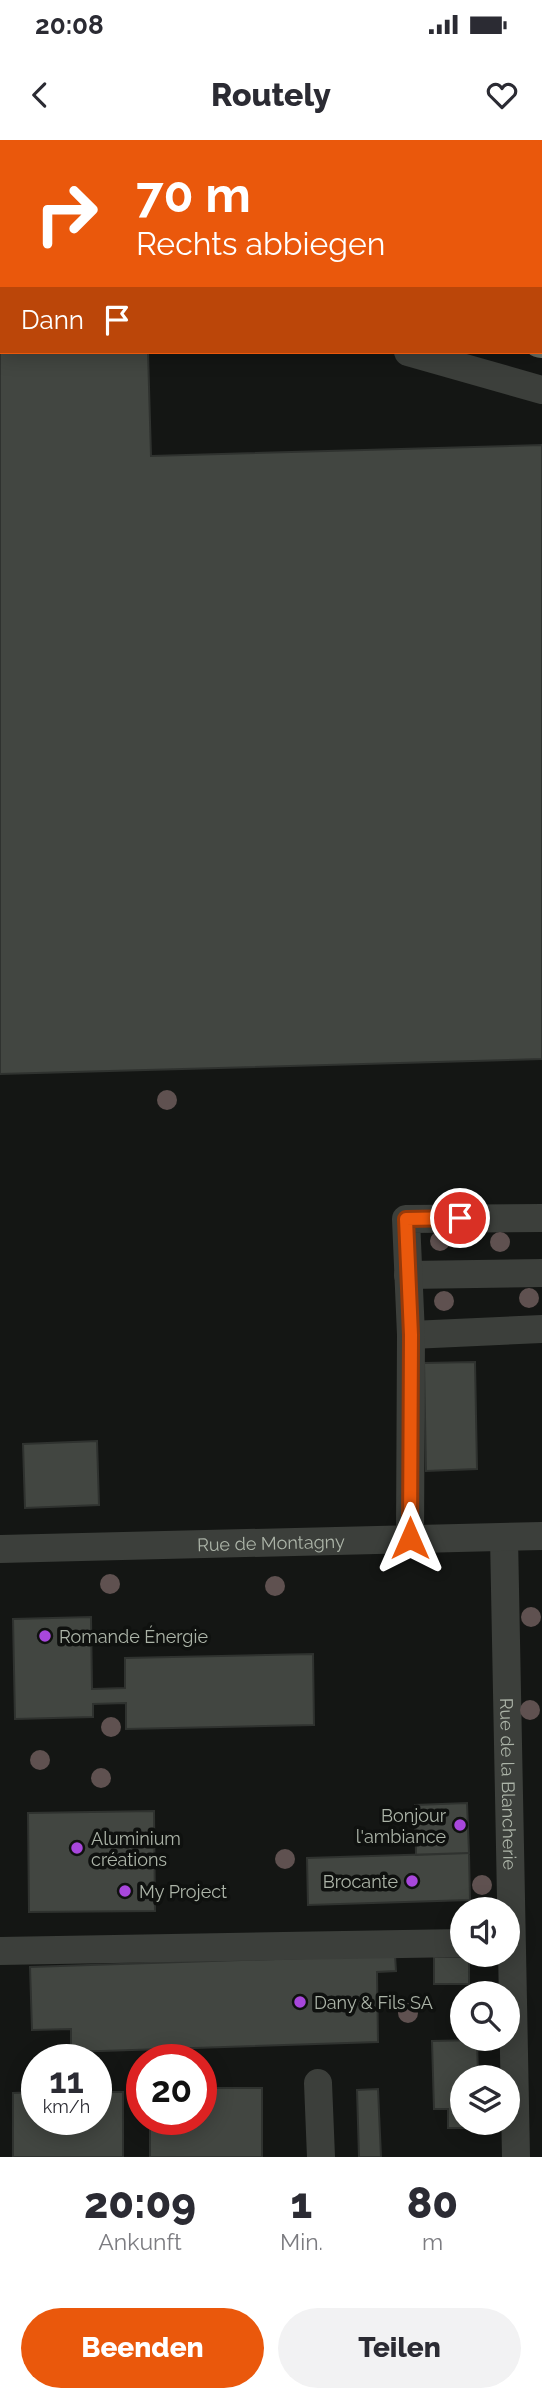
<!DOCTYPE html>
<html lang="de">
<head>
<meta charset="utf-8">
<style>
  :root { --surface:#fff; --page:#f2f2f3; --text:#2b2b33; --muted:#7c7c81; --accent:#ea580c }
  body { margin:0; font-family:Raleway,sans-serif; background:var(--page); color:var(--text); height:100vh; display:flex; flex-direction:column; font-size:26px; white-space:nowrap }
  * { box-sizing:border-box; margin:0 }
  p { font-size:23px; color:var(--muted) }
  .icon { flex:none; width:38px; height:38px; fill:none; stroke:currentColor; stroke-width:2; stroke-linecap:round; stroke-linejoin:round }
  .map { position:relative; height:2017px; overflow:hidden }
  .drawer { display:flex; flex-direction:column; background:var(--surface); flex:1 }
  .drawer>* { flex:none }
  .guide { position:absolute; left:0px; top:0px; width:542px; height:214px; box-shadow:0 4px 18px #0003; background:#ea580c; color:#fff; overflow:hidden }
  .fabs { position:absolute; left:450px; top:1757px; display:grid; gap:14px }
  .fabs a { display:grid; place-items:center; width:70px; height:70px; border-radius:50%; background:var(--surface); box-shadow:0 4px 18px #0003; font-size:35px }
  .speed { position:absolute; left:21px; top:1904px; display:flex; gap:14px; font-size:35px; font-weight:700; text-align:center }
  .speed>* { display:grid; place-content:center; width:91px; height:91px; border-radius:50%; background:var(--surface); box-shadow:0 4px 18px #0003; line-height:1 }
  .speed small { font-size:18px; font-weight:400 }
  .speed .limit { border:10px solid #d22; background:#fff; color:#111 }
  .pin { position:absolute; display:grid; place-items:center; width:60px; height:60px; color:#fff; margin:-30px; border:4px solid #fff; border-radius:50%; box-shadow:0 2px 7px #0007 }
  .me { position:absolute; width:77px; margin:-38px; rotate:0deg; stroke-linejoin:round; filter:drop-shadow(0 0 5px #0008) }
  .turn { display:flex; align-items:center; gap:24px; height:147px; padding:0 21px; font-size:32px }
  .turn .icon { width:91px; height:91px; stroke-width:2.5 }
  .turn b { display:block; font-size:49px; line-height:60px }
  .then { display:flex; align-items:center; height:66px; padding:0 21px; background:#0003; gap:14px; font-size:26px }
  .eta { display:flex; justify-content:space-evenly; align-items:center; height:119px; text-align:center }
  .eta b { font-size:42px; font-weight:800; line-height:49px }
  .action { display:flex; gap:14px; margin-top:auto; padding:14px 21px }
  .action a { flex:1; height:80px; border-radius:42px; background:var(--accent); color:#fff; font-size:28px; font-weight:800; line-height:80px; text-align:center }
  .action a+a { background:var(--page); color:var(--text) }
  .status { display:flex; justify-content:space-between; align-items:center; height:49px; padding:0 35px; background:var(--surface); direction:ltr }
  .status svg { height:19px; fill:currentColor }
  header { display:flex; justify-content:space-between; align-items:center; height:91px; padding:0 21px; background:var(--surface); font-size:32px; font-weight:800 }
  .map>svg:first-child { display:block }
  .building { fill:#424641; stroke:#2f322f; stroke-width:2 }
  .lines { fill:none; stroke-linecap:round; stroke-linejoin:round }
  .minor { stroke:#3c3f3b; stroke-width:28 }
  .highway { stroke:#656b62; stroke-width:38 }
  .tree { fill:#5f5150 }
  .route-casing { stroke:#983908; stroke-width:18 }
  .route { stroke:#ea580c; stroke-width:12 }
  .poi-dot { fill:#a847dc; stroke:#0f110f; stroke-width:2.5 }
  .labels { text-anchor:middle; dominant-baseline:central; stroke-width:7; stroke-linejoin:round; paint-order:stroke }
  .street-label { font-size:18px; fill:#acb4a8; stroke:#0f110f }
  .poi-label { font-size:18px; fill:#acb4a8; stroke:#0f110f; text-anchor:start }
</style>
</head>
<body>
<div class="status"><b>20:08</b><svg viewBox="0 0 49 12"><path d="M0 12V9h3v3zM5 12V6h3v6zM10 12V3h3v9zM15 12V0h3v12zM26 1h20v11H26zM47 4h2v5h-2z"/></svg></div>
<header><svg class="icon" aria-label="back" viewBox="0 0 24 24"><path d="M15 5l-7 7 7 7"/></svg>Routely<svg class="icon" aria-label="heart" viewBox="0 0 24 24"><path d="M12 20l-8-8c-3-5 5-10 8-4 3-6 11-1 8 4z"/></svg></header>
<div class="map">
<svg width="542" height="2017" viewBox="0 0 542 2017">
  <rect width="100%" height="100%" fill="#141614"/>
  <!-- building -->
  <path class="building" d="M 0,157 L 2,157 L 2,212 L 148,212 L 151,316 L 542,305 L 542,919 L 0,934 Z
    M 475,1222 L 477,1329 L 426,1331 L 424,1223 Z
    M 97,1301 L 99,1365 L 25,1368 L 23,1304 Z
    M 91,1477 L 92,1549 L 125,1548 L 125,1518 L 313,1514 L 314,1585 L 126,1589 L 126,1563 L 93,1564 L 93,1577 L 15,1579 L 13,1479 Z
    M 467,1663 L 469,1713 L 416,1715 L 415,1665 Z
    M 154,1671 L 155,1771 L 29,1772 L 28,1673 Z
    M 469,1713 L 470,1760 L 308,1765 L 307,1718 Z
    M 395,1815 L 396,1831 L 377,1832 L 378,1902 L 71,1912 L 71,1889 L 32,1890 L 30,1827 Z
    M 434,1817 L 469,1817 L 469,1844 L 434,1844 Z
    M 477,1900 L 478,1937 L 462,1937 L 462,1983 L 475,1983 L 475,1988 L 448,1988 L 448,1969 L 434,1969 L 432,1901 Z
    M 201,1948 L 262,1948 L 262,2017 L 150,2017 L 150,1979 L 201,1979 Z
    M 378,1949 L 381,2017 L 359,2017 L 357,1950 Z
    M 37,1952 L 37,1979 L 96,1979 L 96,1952 L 123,1952 L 123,2017 L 13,2017 L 13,1953 Z"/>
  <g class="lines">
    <!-- minor -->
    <g class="minor">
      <path d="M 0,104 L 2,105"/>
      <path d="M 408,212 L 542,250"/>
      <path d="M 408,1135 L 542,1133"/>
      <path d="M 411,1195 L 542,1189"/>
      <path id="s1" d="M 504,1397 L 516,2017"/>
      <path d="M 410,1398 L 411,1195 L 406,1079 L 542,1078"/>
      <path id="s2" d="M 0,1409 L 542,1396"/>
      <path d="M 0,1811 L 462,1803"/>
      <path d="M 318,1943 L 321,2017"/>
    </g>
    <!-- highway -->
    <path class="highway" d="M 0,14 L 2,15
      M 0,58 L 2,58
      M 541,158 L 542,158
      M 541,199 L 542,199"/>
  </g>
  <!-- trees -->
  <g class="tree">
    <circle cx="167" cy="960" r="10"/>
    <circle cx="440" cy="1101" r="10"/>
    <circle cx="500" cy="1102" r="10"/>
    <circle cx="529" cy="1158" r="10"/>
    <circle cx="444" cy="1161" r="10"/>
    <circle cx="110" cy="1444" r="10"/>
    <circle cx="275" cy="1446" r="10"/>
    <circle cx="531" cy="1477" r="10"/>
    <circle cx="530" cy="1570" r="10"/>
    <circle cx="111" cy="1587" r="10"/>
    <circle cx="40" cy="1620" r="10"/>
    <circle cx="101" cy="1638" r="10"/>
    <circle cx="285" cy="1719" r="10"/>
    <circle cx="482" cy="1745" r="10"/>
    <circle cx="408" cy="1873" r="10"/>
  </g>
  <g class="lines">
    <defs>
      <path id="route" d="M 410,1398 L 411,1195 L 406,1079 L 460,1078"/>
    </defs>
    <!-- route casing -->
    <use href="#route" class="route-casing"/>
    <!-- route -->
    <use href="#route" class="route"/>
  </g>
  <!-- markers -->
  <g class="poi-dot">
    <circle cx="45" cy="1496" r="7"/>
    <circle cx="460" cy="1685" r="7"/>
    <circle cx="77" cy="1708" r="7"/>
    <circle cx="412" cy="1741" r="7"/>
    <circle cx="125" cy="1751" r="7"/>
    <circle cx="300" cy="1862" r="7"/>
  </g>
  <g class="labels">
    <!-- street labels -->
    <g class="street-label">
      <text stroke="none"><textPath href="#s2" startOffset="271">Rue de Montagny</textPath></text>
      <text stroke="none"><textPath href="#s1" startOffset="247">Rue de la Blancherie</textPath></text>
    </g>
    <!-- poi labels -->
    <g class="poi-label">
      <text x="59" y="1496">Romande Énergie</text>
      <text x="446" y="1675" text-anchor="end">Bonjour<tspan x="446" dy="21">l'ambiance</tspan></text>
      <text x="91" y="1698">Aluminium<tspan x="91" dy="21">créations</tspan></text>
      <text x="398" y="1741" text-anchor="end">Brocante</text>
      <text x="139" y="1751">My Project</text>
      <text x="314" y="1862">Dany &amp; Fils SA</text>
    </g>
  </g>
</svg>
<div class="fabs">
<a><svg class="icon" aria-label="sound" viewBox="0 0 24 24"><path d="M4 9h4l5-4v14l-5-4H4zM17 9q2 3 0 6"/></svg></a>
<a><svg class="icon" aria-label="search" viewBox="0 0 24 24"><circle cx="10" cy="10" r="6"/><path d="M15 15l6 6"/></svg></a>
<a><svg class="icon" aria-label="layers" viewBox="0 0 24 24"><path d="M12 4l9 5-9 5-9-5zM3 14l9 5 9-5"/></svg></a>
</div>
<div class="speed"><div>11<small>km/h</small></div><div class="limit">20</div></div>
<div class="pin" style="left:460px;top:1078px;background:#d93025"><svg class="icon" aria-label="arrive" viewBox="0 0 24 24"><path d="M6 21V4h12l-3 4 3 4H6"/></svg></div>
<svg class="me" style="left:410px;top:1398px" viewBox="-20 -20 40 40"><path d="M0-17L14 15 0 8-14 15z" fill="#ea580c" stroke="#fff" stroke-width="4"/></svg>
<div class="guide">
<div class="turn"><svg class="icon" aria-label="right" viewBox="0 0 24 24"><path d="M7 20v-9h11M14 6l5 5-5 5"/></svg><div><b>70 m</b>Rechts abbiegen</div></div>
<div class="then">Dann<svg class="icon" aria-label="arrive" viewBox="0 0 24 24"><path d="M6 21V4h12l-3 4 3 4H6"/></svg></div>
</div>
</div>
<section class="drawer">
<div class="eta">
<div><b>20:09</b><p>Ankunft</p></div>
<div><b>1</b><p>Min.</p></div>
<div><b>80</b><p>m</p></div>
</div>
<div class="action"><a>Beenden</a><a>Teilen</a></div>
</section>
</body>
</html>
